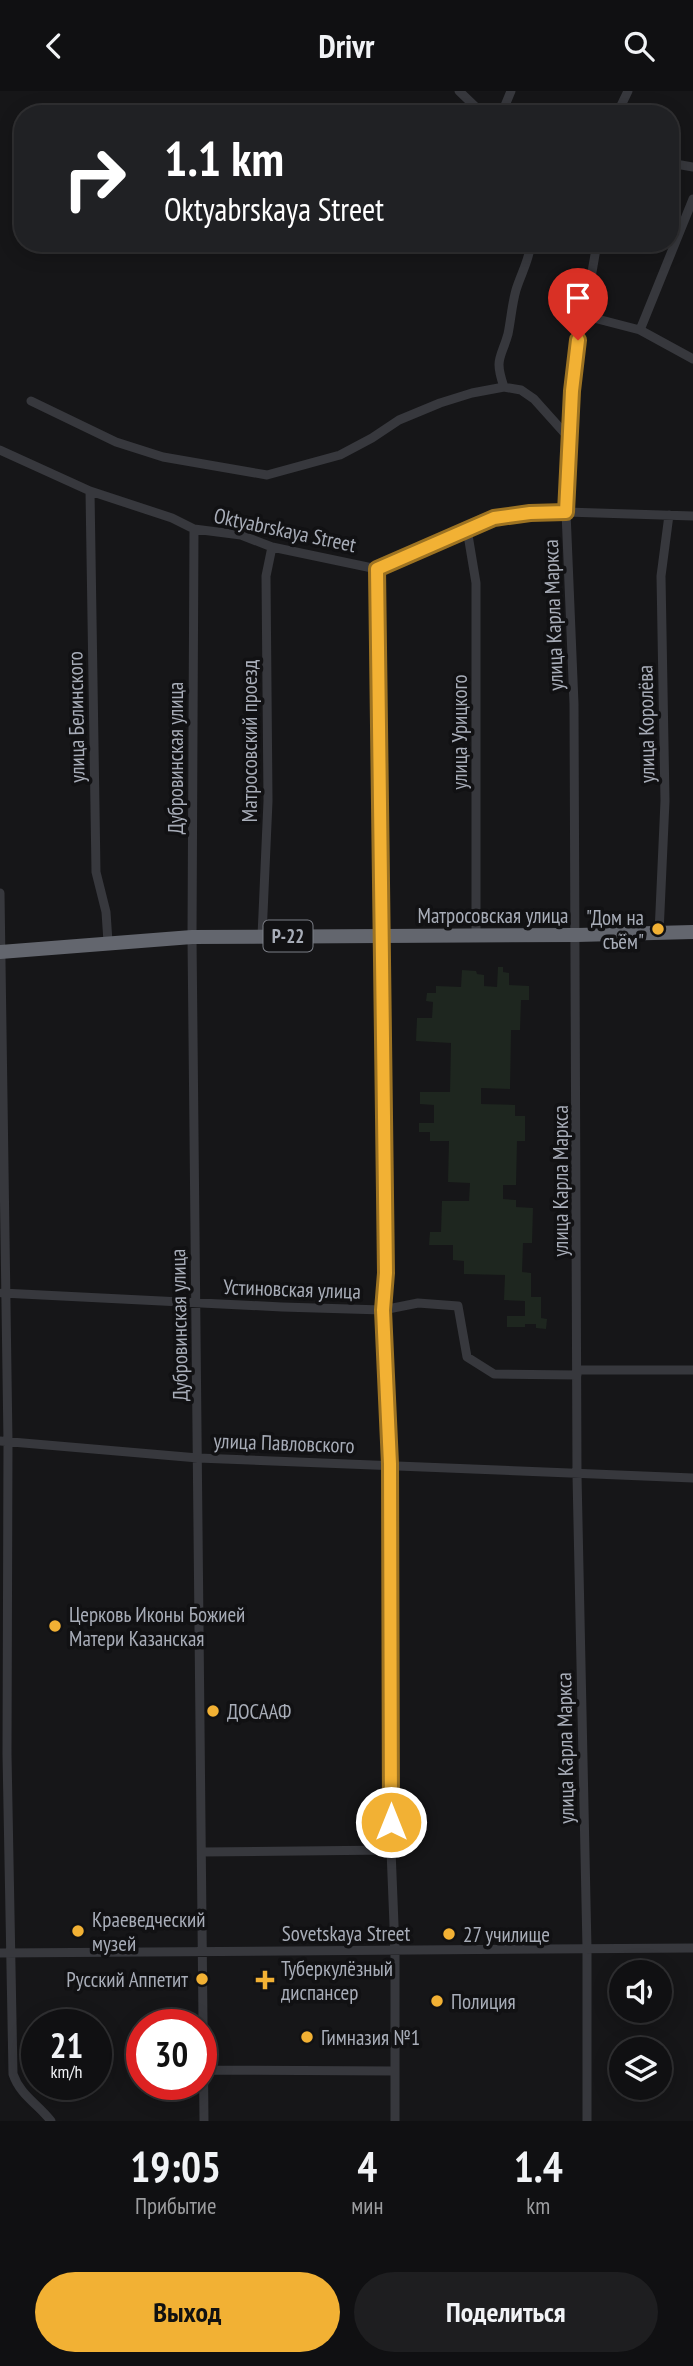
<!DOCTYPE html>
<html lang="ru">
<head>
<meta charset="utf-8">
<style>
  :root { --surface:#101012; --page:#1e1e20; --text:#f1f3f6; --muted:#9c9d9f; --line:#303032; --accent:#f2b134 }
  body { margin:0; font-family:"PT Sans Narrow",sans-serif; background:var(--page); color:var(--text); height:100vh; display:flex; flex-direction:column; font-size:26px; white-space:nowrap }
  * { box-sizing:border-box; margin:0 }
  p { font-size:23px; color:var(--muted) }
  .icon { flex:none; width:38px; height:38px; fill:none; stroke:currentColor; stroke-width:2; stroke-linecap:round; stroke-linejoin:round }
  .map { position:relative; height:2030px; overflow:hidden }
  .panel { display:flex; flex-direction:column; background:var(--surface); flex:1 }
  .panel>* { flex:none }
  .top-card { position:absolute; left:14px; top:14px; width:665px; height:147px; border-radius:28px; box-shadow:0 4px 18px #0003,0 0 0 2px var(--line); background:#202124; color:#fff; overflow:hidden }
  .tools { position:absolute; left:609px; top:1869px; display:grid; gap:14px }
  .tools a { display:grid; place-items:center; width:63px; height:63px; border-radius:50%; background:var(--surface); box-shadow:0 4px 18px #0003,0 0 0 2px var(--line); font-size:35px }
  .speed { position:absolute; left:21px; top:1918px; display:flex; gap:14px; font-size:35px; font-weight:700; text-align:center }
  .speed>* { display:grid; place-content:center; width:91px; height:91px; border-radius:50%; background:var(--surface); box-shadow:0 4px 18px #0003,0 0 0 2px var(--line); line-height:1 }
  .speed small { font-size:18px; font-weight:400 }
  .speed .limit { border:10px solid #d22; background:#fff; color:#111 }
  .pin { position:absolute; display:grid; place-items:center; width:60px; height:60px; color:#fff; margin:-72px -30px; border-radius:50% 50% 50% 0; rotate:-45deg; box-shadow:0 0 7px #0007 }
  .pin .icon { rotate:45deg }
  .me { position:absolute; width:77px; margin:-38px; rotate:0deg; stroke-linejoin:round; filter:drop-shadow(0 0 5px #0008) }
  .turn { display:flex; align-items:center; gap:24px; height:147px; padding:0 35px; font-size:32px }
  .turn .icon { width:91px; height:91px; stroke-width:2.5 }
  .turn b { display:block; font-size:49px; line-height:60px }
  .eta { display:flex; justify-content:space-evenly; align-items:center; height:119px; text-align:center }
  .eta b { font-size:42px; font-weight:800; line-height:49px }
  .primary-button { display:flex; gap:14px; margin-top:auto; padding:14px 35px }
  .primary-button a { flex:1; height:80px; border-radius:42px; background:var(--accent); color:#111; font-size:28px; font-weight:800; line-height:80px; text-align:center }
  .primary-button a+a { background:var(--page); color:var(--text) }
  header { display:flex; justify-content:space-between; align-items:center; height:91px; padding:0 35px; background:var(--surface); font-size:32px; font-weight:800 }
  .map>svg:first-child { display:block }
  .green { fill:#1e261f }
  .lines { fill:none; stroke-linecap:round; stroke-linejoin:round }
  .minor { stroke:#37383d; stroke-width:9 }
  .highway { stroke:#63666e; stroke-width:14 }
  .route-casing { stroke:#9d7322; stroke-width:18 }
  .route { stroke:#f2b134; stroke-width:12 }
  .poi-dot { fill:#f2b134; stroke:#111113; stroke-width:2.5 }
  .labels { text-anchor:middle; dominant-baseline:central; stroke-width:7; stroke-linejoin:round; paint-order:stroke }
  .shield { fill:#111113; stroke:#7b7e86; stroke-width:2 }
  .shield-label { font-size:19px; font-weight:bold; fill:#a8adb8 }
  .street-label { font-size:21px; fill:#a8adb8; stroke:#111113 }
  .poi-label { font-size:21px; fill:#a8adb8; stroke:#111113; text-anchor:start }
</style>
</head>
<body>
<header><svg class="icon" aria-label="back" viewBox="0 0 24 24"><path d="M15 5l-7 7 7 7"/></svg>Drivr<svg class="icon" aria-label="search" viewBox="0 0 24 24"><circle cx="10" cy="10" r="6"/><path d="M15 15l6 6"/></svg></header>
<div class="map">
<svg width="693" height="2030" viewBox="0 0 693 2030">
  <rect width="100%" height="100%" fill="#161618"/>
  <!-- green -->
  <path class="green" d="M 498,876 L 503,876 L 503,881 L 509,882 L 509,894 L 529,895 L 529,909 L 521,909 L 520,939 L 511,939 L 510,998 L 481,997 L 481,1013 L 515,1014 L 515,1025 L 525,1025 L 525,1050 L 517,1050 L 516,1094 L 503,1094 L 503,1108 L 516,1109 L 516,1116 L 533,1117 L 532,1152 L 523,1152 L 522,1181 L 531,1182 L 531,1206 L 541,1206 L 541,1227 L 547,1228 L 546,1238 L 536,1237 L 536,1233 L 525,1233 L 525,1236 L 507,1236 L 507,1225 L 525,1225 L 525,1210 L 504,1209 L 505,1184 L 464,1183 L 464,1170 L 453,1169 L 453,1154 L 429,1154 L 430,1141 L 441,1141 L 442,1110 L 469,1110 L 470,1092 L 448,1091 L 449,1050 L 430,1050 L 430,1041 L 419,1041 L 419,1032 L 434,1032 L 434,1014 L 420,1013 L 420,1001 L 450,1001 L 451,952 L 416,950 L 417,927 L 432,927 L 433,911 L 426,910 L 427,902 L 436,902 L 436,895 L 461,896 L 462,879 L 476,880 L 477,883 L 484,884 L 484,895 L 497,896 Z"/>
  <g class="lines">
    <!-- minor -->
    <path class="minor" d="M 459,0 L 483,23
      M 505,23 L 504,17 L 511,0
      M 617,23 L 628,0
      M 670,72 L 693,76
      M 582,224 L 640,239 L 693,268
      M 640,239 L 693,108
      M 504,296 C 494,267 501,268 508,243 C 511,228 512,213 516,199 C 520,186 526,175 529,162
      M 31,310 L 116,351 L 163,366 L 267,384 L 340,364 L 372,347 L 399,329 L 440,312 L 472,302 L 504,296 L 521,299 L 534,308 L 569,347
      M 0,359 L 90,400 L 172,427 L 194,438 L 241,444 L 272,456 L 377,478 L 494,427 L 530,422 L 566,421 L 693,425
      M 90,400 L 96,781 L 106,821 L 108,851
      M 194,438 L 192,846 L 204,2030
      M 467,438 L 476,492 L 476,845
      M 377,478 L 385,1182 L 383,1219 L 390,1373 L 391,1759 L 395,1859 L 395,2030
      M 0,802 L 8,1351 L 7,1663 L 13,1983 C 20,2004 38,2013 51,2030
      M 659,842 L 665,710 L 661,485 L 669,424
      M 262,845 L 268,710 L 266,485 L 272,456
      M 2,1202 L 282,1216 L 383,1219 L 418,1212 L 458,1215 L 467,1266 L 494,1283 L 577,1284
      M 578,1279 L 693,1279
      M 0,1350 L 198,1367 L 693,1387
      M 202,1761 L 391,1759
      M 0,1862 L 693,1857
      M 204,1979 L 395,1980
      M 587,2030 L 587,1858 L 577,1384 L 574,613 L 566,421 L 572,300 L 582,224 L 592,181 L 597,152"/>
    <!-- highway -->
    <path class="highway" d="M 0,861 L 192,846 L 577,844 L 693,841"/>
  </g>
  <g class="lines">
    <defs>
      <path id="route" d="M 391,1731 L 390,1373 L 383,1219 L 386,1182 L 377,478 L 494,427 L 530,422 L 566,421 L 572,300 L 578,249"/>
    </defs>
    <!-- route casing -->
    <use href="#route" class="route-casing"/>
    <!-- route -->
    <use href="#route" class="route"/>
  </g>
  <!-- markers -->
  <g class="poi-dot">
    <circle cx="658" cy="838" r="7"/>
    <circle cx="55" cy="1535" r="7"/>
    <circle cx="213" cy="1620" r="7"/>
    <circle cx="78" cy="1840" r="7"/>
    <circle cx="449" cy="1843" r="7"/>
    <circle cx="202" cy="1888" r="7"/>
    <path d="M261.5 1878.5h7v7h7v7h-7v7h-7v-7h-7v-7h7z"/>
    <circle cx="437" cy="1910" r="7"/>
    <circle cx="307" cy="1946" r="7"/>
  </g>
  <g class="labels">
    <!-- shield labels -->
    <rect class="shield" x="263.5" y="829.5" width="49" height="31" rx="5"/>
    <g class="shield-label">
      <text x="288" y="845">Р-22</text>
    </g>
    <!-- street labels -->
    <g class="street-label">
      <text transform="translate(285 439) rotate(12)">Oktyabrskaya Street</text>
      <text transform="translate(553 524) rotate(-92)">улица Карла Маркса</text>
      <text transform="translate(76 626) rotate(-91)">улица Белинского</text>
      <text transform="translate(646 633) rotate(-91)">улица Королёва</text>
      <text transform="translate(459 641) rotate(-90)">улица Урицкого</text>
      <text transform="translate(249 650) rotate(-90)">Матросовский проезд</text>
      <text transform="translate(175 667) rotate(-90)">Дубровинская улица</text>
      <text x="493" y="824">Матросовская улица</text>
      <text transform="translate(560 1090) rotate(-90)">улица Карла Маркса</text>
      <text transform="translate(292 1198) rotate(2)">Устиновская улица</text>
      <text transform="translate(179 1234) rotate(-91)">Дубровинская улица</text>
      <text transform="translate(284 1352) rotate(2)">улица Павловского</text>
      <text transform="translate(565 1657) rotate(-91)">улица Карла Маркса</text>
      <text x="346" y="1842">Sovetskaya Street</text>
    </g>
    <!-- poi labels -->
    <g class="poi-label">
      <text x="644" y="826" text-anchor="end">"Дом на<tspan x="644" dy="24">съём"</tspan></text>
      <text x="69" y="1523">Церковь Иконы Божией<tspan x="69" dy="24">Матери Казанская</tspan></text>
      <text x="227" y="1620">ДОСААФ</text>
      <text x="92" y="1828">Краеведческий<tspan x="92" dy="24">музей</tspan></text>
      <text x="463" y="1843">27 училище</text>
      <text x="281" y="1877">Туберкулёзный<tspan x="281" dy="24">диспансер</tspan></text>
      <text x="188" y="1888" text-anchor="end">Русский Аппетит</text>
      <text x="451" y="1910">Полиция</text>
      <text x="321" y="1946">Гимназия №1</text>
    </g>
  </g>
</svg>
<div class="tools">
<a><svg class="icon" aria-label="sound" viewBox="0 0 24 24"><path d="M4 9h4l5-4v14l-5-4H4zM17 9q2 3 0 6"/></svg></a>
<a><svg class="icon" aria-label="layers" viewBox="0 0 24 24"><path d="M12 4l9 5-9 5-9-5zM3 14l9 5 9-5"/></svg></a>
</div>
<div class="speed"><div>21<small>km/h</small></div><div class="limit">30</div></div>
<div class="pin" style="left:578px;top:249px;background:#d93025"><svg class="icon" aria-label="arrive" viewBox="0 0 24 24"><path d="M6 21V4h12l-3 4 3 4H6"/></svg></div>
<svg class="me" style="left:391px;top:1731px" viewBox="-20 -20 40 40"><circle r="17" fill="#f2b134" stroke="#fff" stroke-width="3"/><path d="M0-11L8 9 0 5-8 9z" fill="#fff"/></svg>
<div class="top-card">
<div class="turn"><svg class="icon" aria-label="right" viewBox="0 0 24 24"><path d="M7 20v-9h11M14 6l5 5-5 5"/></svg><div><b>1.1 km</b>Oktyabrskaya Street</div></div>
</div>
</div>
<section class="panel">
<div class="eta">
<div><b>19:05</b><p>Прибытие</p></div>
<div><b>4</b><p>мин</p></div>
<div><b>1.4</b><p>km</p></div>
</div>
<div class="primary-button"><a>Выход</a><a>Поделиться</a></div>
</section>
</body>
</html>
